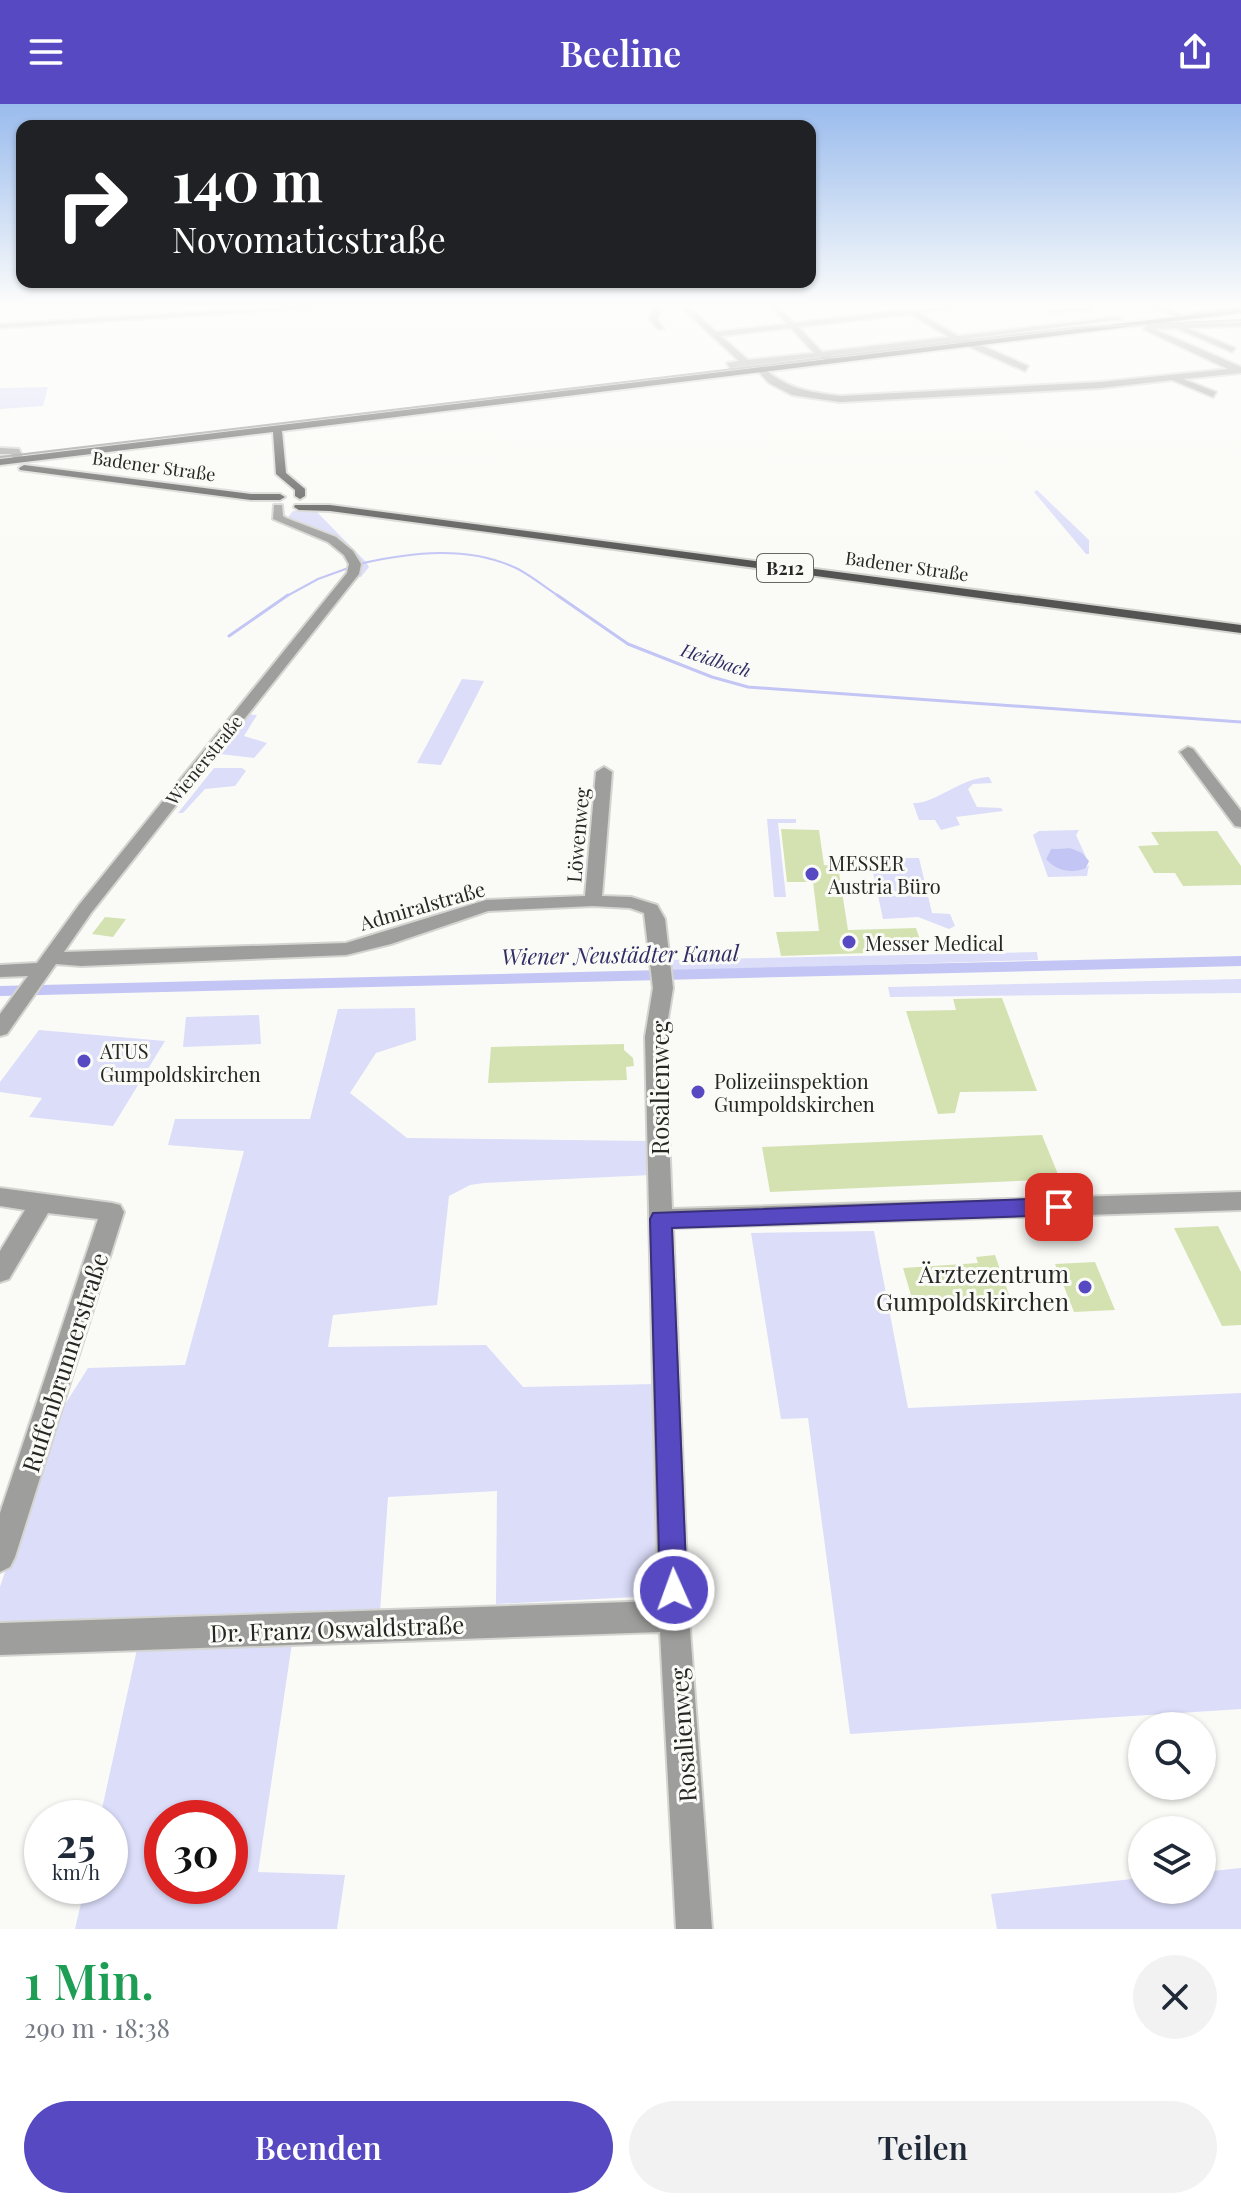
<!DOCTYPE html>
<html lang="de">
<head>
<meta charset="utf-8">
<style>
  :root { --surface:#fff; --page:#f2f2f3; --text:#1f2937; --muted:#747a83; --accent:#5749c1 }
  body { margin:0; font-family:"Playfair Display",serif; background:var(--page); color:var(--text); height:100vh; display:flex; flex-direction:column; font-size:30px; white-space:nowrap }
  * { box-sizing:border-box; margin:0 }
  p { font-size:26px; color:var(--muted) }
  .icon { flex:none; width:44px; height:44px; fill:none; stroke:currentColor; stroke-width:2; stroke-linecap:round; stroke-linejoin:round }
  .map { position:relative; height:1825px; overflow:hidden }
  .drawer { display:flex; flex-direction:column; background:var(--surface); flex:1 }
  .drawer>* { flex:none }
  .guide { position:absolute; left:16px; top:16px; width:800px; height:168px; border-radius:16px; box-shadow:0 2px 6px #0004; background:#202124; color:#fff; overflow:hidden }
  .fabs { position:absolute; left:1128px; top:1608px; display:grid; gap:16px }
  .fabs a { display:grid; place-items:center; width:88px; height:88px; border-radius:50%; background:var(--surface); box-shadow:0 2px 6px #0004; font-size:40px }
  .speed { position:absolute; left:24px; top:1696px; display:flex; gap:16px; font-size:40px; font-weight:700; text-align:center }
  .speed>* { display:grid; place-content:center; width:104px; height:104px; border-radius:50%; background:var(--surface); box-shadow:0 2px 6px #0004; line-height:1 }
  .speed small { font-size:20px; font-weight:400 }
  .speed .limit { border:12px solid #d22; background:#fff; color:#111 }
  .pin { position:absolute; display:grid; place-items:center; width:68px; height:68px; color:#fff; margin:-34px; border-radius:16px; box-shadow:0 4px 12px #0006 }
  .me { position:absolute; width:88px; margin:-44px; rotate:358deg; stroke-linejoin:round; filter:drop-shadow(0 0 6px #0008) }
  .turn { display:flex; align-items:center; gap:28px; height:168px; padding:0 24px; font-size:36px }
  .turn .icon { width:104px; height:104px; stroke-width:2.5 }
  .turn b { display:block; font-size:56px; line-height:68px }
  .round { display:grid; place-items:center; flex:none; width:84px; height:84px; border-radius:42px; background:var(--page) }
  .overview { display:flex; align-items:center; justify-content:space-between; height:136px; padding:0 24px }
  h1 { font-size:48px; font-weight:600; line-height:60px; color:#1e9e55 }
  .primary-button { display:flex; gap:16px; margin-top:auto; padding:16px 24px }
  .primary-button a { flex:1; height:92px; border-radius:48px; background:var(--accent); color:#fff; font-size:32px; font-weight:600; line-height:92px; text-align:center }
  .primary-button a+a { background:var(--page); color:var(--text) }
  header { display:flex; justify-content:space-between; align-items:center; height:104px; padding:0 24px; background:var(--accent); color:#fff; font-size:36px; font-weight:600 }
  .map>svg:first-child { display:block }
  .green { fill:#dbddf9; fill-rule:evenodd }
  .water { fill:#c3c5f4 }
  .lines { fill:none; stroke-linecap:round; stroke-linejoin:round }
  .stream-far1 { stroke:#c3c5f4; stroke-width:2 }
  .stream { stroke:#c3c5f4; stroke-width:3 }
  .canal { fill:#c3c5f4; fill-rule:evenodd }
  .building { fill:#d4e2b1 }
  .minor-casing { stroke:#d4d5d1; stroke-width:4 }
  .major-casing { stroke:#d4d5d1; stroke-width:4 }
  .minor { fill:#9e9f9d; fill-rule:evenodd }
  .major { fill:#545552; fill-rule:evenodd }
  .tram { stroke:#8f908d; stroke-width:2 }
  .route { fill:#5749c1; stroke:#392f7d; stroke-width:2 }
  .poi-dot { fill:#5749c1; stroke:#fafbf7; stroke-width:3 }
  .labels { text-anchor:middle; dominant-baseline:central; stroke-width:6; stroke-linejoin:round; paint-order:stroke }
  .far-street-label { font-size:18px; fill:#262725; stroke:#fafbf7 }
  .shield { fill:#fafbf7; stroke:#666764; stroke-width:2 }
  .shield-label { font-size:18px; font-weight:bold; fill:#262725 }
  .far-water-label { font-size:18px; font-style:italic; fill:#302c64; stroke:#fafbf7 }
  .street-label { font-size:20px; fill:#262725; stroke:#fafbf7 }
  .poi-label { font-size:20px; fill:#262725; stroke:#fafbf7; text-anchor:start }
  .water-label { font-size:22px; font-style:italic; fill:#302c64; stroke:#fafbf7 }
  .near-street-label { font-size:24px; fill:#262725; stroke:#fafbf7 }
  .near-poi-label { font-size:24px; fill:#262725; stroke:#fafbf7; text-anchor:end }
</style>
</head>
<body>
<header><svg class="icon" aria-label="menu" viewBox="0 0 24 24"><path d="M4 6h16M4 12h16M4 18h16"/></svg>Beeline<svg class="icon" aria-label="share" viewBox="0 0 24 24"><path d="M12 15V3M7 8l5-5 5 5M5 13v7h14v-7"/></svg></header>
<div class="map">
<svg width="1241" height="1825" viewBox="0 0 1241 1825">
  <rect width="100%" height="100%" fill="#fafbf7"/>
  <!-- green -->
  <path class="green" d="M 48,283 L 43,302 L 0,305 L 0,284 Z
    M 1037,386 L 1089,436 L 1089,450 L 1086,450 L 1034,388 Z
    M 313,404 L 365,457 L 369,463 L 361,473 L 356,472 C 351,462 348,446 340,437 C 327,421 302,427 288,413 L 293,407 Z
    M 462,575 L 484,577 L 441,661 L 417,659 Z
    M 246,610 L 257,611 L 244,632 L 267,639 L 254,654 L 220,650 L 219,647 Z
    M 214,664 L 242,664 L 246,667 L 235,682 L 205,685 L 183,709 L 178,709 Z
    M 989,673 L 992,679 L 973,680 L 968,685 L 977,703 L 1001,704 L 1003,707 L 956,713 L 960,721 L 941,726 L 935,716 L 919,716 L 913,699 C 936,700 959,674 989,673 Z
    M 767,715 L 796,715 L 796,719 L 778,719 L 786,793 L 774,793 Z
    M 1079,726 L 1076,731 L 1086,753 L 1070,744 L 1051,745 L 1046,755 L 1086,764 L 1089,761 L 1087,772 L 1048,773 L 1033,731 L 1039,727 Z
    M 870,754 L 919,754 L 932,809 L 950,810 L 955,822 L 949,825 L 918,813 L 883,815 Z
    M 1037,848 L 1038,856 L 669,867 L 667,856 Z
    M 1241,875 L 1241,889 L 890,893 L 888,883 Z
    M 415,904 L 416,936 L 376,949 L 350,989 L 407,1034 L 648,1037 L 651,1071 L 484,1079 L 470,1081 L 449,1092 L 437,1201 L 333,1211 L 328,1243 L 486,1241 L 523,1283 L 656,1280 L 657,1473 L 654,1492 L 496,1500 L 497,1387 L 388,1393 L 380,1508 L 296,1512 L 258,1768 L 345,1771 L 337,1825 L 75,1825 L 85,1782 L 110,1782 L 110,1714 L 100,1714 L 141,1527 L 0,1528 L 0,1483 L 54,1318 L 88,1264 L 185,1261 L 244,1047 L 168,1041 L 175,1015 L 310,1015 L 338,905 ZM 162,1714 L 230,1714 L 230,1782 L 162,1782 Z
    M 259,911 L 261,940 L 183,943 L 186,913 Z
    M 39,926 L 165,937 L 113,1022 L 29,1013 L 42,994 L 0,988 L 0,978 Z
    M 874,1127 L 908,1304 L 1241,1289 L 1241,1605 L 850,1630 L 808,1314 L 781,1315 L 751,1129 Z
    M 1241,1764 L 1241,1825 L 997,1825 L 991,1790 L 1142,1774 L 1142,1786 L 1202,1786 L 1202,1768 Z"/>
  <!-- water -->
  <path class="water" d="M 1070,744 L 1082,749 L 1089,757 L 1086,764 C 1072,770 1056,767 1046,755 L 1051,745 Z"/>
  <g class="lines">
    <!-- stream-far1 -->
    <path class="stream-far1" d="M 359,460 C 411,448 469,441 518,465 C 533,473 546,484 560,493
      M 285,493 L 318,475 L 351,463"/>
    <!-- stream -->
    <path class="stream" d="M 557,491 L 628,540 L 712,573 L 748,583 L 1241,618
      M 229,532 L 288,491"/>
    <!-- canal -->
    <path class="canal" d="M 1241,852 L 1241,862 L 0,892 L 0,882 Z"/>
  </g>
  <!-- building -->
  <path class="building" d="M 781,725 L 819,726 L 824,761 L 838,762 L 848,826 L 916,824 L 924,847 L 781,852 L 776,828 L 819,827 L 813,778 L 787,778 Z
    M 1217,727 L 1241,762 L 1241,781 L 1183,782 L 1175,769 L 1154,769 L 1138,742 L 1159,741 L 1151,728 Z
    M 105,813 L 126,815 L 113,833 L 92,830 Z
    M 1002,894 L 1037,987 L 960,988 L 955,1009 L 938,1010 L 906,907 L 956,906 L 953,895 Z
    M 624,940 L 624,946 L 633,954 L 634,962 L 626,963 L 627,976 L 488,979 L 491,943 Z
    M 1042,1031 L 1060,1075 L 770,1088 L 762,1043 Z
    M 1218,1122 L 1241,1168 L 1241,1221 L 1222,1222 L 1174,1124 Z
    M 995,1151 L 1013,1202 L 927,1207 L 922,1191 L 911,1191 L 903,1164 L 978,1159 L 976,1153 Z
    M 1095,1158 L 1115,1206 L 1074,1208 L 1055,1160 Z"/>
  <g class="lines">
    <defs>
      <path id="minor" d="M 290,203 L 324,203 L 0,224 L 0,220 Z
        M 652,203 L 662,205 L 657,215 L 664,225 L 658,225 L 649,215 L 654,206 Z
        M 681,203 L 689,203 L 716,228 L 787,220 L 772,203 L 779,203 L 794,219 L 910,205 L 957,203 L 919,209 L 958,232 L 1118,213 L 1122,215 L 967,235 L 1028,262 L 1025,267 L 956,237 L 829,252 L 833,255 L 829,257 L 819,253 L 730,264 L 727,259 L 739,257 ZM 910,210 L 949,233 L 822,248 L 798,223 ZM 791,224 L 814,249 L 748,256 L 721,232 Z
        M 1095,203 L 1092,206 L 1046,208 L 1050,206 Z
        M 1152,203 L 1162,203 L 1184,211 L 1177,213 Z
        M 1233,203 L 1241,203 L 1241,206 L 1193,211 L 1189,209 Z
        M 1241,218 L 1241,222 L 1187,224 L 1235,244 L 1232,248 L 1176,224 L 1154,225 L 1241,263 L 1241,269 L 1183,275 L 1216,288 L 1213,293 L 1172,276 L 1101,284 L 840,298 L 792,291 L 769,279 L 755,264 L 762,262 C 785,285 809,288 840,292 L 1101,278 L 1228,265 L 1143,225 L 1149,221 Z
        M 0,344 L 19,345 L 24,356 L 15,358 L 11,350 L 0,350 Z
        M 274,401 L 282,401 L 283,412 L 286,414 L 336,433 L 353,447 L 361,460 L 359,470 L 91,809 L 64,848 L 346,839 L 486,796 L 585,792 L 596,668 L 604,663 L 612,668 L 602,792 L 631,793 L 657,801 L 665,815 L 673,884 L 665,933 L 672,1105 L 1241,1088 L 1241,1106 L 673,1124 L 689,1512 L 712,1825 L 676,1825 L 660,1528 L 0,1551 L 0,1519 L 658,1497 L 645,933 L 653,884 L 644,809 L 630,804 L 593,802 L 488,807 L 391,840 L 346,851 L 81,862 L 56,860 L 7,930 L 0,932 L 0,910 L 28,872 L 0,873 L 0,861 L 37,859 L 79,801 L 347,469 L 349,460 L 344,451 L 328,438 L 273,415 Z
        M 1188,643 L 1193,645 L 1241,707 L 1241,723 L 1235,722 L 1180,648 Z
        M 0,1084 L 112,1099 L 120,1101 L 124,1108 L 15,1453 L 10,1463 L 0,1468 L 0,1409 L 98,1115 L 48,1109 L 9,1175 L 0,1178 L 0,1147 L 25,1106 L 0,1102 Z"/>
      <path id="major" d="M 1241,205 L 1241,209 L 282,327 L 286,369 L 305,385 L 305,392 L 300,395 L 295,392 L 295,386 L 276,370 L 273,328 L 0,361 L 0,355 Z
        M 24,361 L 251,390 L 280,390 L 285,393 L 280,396 L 251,396 L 20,366 L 19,364 Z
        M 295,401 L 330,401 L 1241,521 L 1241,529 L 330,407 L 299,406 L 294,403 Z"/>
    </defs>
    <!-- minor casing -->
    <use href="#minor" class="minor-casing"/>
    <!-- major casing -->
    <use href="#major" class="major-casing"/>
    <!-- minor -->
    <use href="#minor" class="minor"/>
    <!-- major -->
    <use href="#major" class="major"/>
    <!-- tram -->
    <path class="tram" d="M 0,353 L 1073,224 L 1241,216"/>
  </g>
  <!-- sky -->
  <linearGradient id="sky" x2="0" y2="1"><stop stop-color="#99bbed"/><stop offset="0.44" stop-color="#fdfdfb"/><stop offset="1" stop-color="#fdfdfb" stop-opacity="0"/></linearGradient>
  <rect width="1241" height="458" fill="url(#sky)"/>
  <!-- route -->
  <path class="route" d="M 1059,1094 L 1066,1097 L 1069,1103 L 1066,1109 L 1059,1111 L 672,1124 L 687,1486 L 683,1496 L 674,1500 L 664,1496 L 660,1486 L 650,1115 L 653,1109 Z"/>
  <!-- markers -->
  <g class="poi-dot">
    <circle cx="812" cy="770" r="8"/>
    <circle cx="849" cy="838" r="8"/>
    <circle cx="84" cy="957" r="8"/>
    <circle cx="698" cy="988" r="8"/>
    <circle cx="1085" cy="1183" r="8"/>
  </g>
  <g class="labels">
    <!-- far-street labels -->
    <g class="far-street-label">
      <text transform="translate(154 362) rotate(8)">Badener Straße</text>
      <text transform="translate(907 462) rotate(8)">Badener Straße</text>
      <text transform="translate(204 656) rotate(-51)">Wienerstraße</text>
    </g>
    <!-- shield labels -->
    <rect class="shield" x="757" y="450" width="56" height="28" rx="6"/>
    <g class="shield-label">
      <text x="785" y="464">B212</text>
    </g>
    <!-- far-water labels -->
    <g class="far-water-label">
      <text transform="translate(716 556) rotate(18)">Heidbach</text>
    </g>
    <!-- street labels -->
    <g class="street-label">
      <text transform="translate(577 731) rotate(-85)">Löwenweg</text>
      <text transform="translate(422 801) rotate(-16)">Admiralstraße</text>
    </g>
    <!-- poi labels -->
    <g class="poi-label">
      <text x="828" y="758">MESSER<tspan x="828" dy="23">Austria Büro</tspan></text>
      <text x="865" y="838">Messer Medical</text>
      <text x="100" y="946">ATUS<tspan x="100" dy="23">Gumpoldskirchen</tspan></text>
      <text x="714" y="976">Polizeiinspektion<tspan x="714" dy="23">Gumpoldskirchen</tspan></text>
    </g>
    <!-- water labels -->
    <g class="water-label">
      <text transform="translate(620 850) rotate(-1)">Wiener Neustädter Kanal</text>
    </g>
    <!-- near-street labels -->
    <g class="near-street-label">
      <text transform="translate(659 984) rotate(-90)">Rosalienweg</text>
      <text transform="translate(64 1258) rotate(-72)">Ruffenbrunnerstraße</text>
      <text transform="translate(337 1524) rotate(-2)">Dr. Franz Oswaldstraße</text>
      <text transform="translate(682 1631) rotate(-94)">Rosalienweg</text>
    </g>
    <!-- near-poi labels -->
    <g class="near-poi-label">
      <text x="1069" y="1169">Ärztezentrum<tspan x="1069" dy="28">Gumpoldskirchen</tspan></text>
    </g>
  </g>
</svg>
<div class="fabs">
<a><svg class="icon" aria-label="search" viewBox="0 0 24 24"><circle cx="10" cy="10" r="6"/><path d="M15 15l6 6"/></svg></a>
<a><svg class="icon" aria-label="layers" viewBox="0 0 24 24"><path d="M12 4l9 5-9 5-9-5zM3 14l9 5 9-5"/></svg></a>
</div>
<div class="speed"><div>25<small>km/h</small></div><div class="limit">30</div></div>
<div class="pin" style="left:1059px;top:1103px;background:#d93025"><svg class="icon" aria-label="arrive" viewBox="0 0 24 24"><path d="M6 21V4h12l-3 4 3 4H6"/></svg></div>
<svg class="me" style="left:674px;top:1486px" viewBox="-20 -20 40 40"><circle r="17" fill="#5749c1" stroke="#fff" stroke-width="3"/><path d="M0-11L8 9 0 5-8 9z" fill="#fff"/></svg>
<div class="guide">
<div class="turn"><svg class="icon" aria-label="right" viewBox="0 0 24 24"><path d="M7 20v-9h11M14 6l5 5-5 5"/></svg><div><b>140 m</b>Novomaticstraße</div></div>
</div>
</div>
<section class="drawer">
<div class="overview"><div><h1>1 Min.</h1><p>290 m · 18:38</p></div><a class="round"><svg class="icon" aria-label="close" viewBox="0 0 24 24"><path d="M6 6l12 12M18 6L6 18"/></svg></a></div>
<div class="primary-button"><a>Beenden</a><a>Teilen</a></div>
</section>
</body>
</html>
